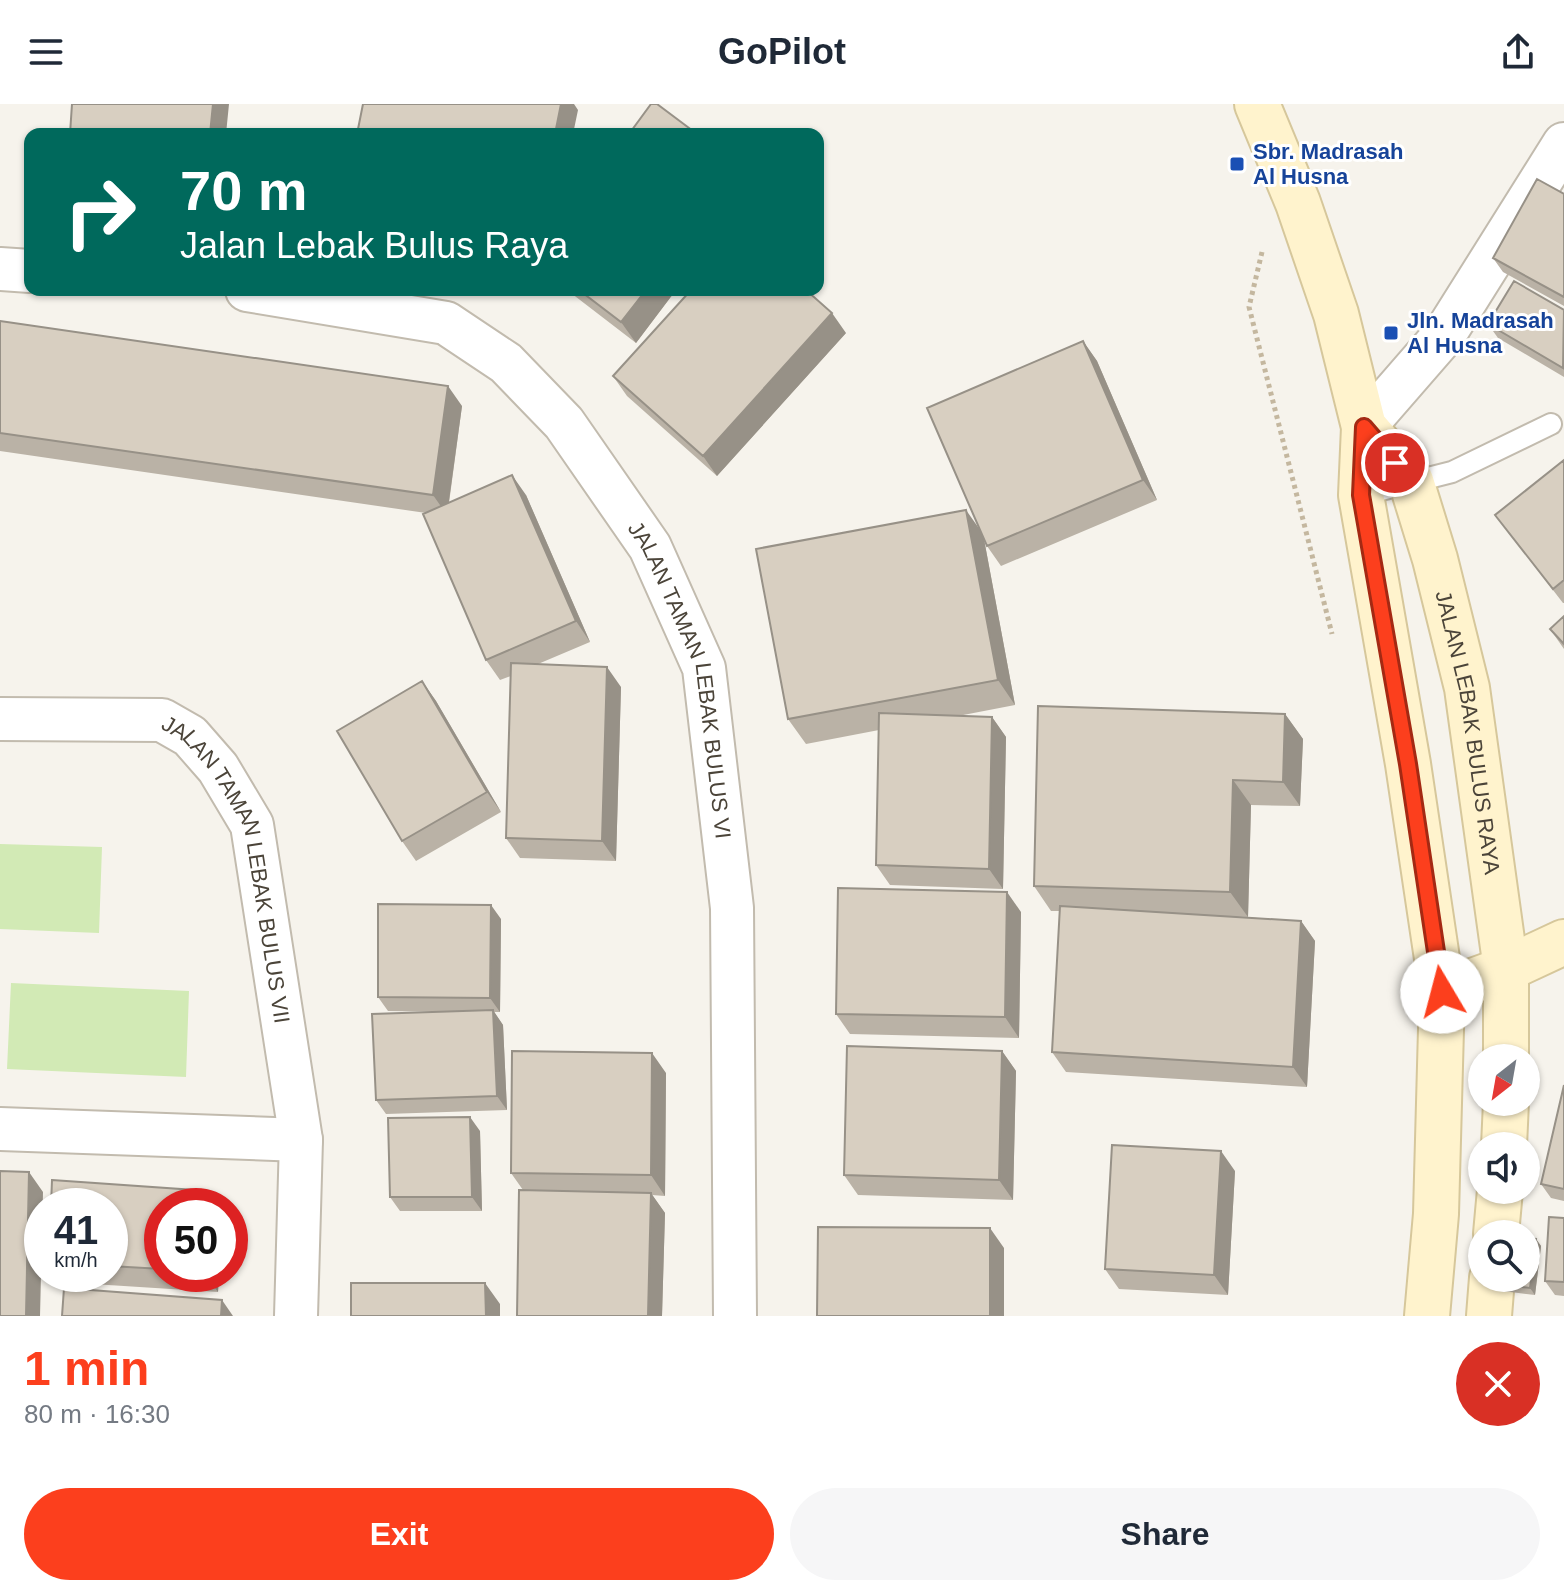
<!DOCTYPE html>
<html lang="en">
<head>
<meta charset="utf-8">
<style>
  :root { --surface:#fff; --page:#f6f6f7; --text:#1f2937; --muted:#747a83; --accent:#fc3f1d }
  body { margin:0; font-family:Arial,sans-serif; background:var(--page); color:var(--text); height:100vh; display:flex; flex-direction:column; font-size:30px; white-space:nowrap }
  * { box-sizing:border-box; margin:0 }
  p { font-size:26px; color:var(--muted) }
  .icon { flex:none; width:44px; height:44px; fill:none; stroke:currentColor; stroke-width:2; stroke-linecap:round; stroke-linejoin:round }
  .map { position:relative; height:1212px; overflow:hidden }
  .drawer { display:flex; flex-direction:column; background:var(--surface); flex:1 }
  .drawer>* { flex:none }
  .banner { position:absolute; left:24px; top:24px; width:800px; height:168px; border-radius:16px; box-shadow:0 2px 6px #0004; background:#00695c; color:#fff; overflow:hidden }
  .needle { width:52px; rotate:211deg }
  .buttons { position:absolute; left:1468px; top:940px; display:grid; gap:16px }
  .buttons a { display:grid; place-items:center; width:72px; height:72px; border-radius:50%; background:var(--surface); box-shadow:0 2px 6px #0004; font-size:40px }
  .speed { position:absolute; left:24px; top:1084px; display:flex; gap:16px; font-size:40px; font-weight:700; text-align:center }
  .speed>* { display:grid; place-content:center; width:104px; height:104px; border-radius:50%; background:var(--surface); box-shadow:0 2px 6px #0004; line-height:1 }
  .speed small { font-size:20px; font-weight:400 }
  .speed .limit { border:12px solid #d22; background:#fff; color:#111 }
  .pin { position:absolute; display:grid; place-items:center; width:68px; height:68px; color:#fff; margin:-34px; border:4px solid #fff; border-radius:50%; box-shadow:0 2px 8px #0007 }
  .me { position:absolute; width:88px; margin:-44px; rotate:352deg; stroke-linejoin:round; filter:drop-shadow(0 0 6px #0008) }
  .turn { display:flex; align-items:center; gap:28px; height:168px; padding:0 24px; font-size:36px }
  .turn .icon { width:104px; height:104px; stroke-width:2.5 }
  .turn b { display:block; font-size:56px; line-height:68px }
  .round { display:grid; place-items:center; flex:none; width:84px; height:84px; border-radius:42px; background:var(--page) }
  .head { display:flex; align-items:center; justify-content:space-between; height:136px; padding:0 24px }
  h1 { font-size:48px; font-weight:700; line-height:60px; color:var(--accent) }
  .cta { display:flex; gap:16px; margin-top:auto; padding:16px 24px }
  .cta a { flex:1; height:92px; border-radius:48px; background:var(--accent); color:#fff; font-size:32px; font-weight:700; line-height:92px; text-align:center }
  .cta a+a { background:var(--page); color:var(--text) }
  header { display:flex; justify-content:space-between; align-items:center; height:104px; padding:0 24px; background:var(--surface); font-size:36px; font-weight:700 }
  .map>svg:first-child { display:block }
  .green { fill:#d2eab5 }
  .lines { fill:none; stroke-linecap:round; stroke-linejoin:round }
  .lane-casing { stroke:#c2bbae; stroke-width:24 }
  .street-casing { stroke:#c2bbae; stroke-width:46 }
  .secondary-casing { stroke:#d6c79b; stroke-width:48 }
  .path { stroke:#c4b79f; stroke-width:5; stroke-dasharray:4 4; stroke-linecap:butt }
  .lane { stroke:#fff; stroke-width:20 }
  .street { stroke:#fff; stroke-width:42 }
  .secondary { stroke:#fff3cd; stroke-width:44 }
  .wall { fill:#bab2a6 }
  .shaded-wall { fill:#979187 }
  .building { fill:#d8cfc1; stroke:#979187; stroke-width:2 }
  .route-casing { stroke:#a42913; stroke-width:20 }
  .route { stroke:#fc3f1d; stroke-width:14 }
  .transit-dot { fill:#1a4fb4; stroke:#fff; stroke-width:3 }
  .labels { text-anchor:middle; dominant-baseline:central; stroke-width:6; stroke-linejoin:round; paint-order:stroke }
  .transit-label { font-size:22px; font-weight:bold; fill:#164399; stroke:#fff; text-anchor:start }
  .street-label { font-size:22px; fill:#4b4439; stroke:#fff }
</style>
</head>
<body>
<header><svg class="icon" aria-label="menu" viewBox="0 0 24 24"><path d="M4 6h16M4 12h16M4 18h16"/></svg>GoPilot<svg class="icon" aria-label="share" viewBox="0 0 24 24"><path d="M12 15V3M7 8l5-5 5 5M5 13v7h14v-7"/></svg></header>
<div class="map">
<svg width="1564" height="1212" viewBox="0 0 1564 1212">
  <rect width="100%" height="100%" fill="#f6f3ec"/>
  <!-- green -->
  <path class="green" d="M 0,740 L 102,743 L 99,829 L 0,825 Z
    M 11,879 L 189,887 L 186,973 L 7,965 Z"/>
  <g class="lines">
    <defs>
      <path id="lane" d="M 1361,391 L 1452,368 L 1551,320"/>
      <g id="street">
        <path d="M 0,165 L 30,167"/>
        <path id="s1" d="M 247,186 L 446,219 L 506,259 L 564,319 L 650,443 L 704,564 L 732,804 L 735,1212"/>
        <path d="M 1364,323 L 1444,231 L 1564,40"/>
        <path id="s2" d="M 0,615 L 162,616 L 190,632 L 218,664 L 252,721 L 301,1036 L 296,1212"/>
        <path d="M 0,1025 L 301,1036"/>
      </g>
      <g id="secondary">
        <path d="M 1257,0 L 1298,99 L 1336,210 L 1364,323 L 1361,391 L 1408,660 L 1442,888 L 1436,1110 L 1427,1212"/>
        <path id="s3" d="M 1364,323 L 1411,377 L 1435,455 L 1467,584 L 1506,865 L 1506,954"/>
        <path d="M 1442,888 L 1506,865 L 1564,838"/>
        <path d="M 1504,1042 L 1506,998"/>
        <path d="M 1496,1130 L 1500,1086"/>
        <path d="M 1489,1212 L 1492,1174"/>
      </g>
    </defs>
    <!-- lane casing -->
    <use href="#lane" class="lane-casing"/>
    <!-- street casing -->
    <use href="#street" class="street-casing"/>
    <!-- secondary casing -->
    <use href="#secondary" class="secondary-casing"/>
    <!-- path -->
    <path class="path" d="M 1262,148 L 1249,203 L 1332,530"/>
    <!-- lane -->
    <use href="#lane" class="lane"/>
    <!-- street -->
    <use href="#street" class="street"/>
    <!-- secondary -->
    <use href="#secondary" class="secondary"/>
  </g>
  <!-- wall -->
  <path class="wall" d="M 1564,90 L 1564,202 L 1503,168 L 1493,154 Z
    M 567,186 L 676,186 L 636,239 Z
    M 1564,206 L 1564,273 L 1498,234 L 1488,220 Z
    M 0,217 L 462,302 L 449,399 L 526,391 L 590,538 L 538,560 L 621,583 L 616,757 L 520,754 L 506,734 L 511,572 L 500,576 L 486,556 L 426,409 L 0,347 Z
    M 846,229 L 717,372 L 627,292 L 613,272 Z
    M 1083,237 L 1097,257 L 1157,396 L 1001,462 L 987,442 L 984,435 L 1015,601 L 958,612 L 992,613 L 1006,633 L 1003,785 L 890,781 L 876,761 L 879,626 L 806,640 L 788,615 L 980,426 Z
    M 1564,356 L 1564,499 L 1563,499 L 1495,411 Z
    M 1564,512 L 1564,545 L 1550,525 Z
    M 422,577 L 436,597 L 501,708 L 416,757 L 402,737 Z
    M 1285,610 L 1303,635 L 1300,702 L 1251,701 L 1248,813 L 1229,812 L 1301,817 L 1315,837 L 1307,983 L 1066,968 L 1052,948 L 1060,807 L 1051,807 L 1034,782 Z
    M 1021,808 L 1019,934 L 850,930 L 836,910 Z
    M 501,815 L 500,908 L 494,908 L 503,921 L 507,1006 L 386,1010 L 376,996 L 452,908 L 388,907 L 378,893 Z
    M 1002,947 L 1016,967 L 1013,1096 L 858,1091 L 844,1071 Z
    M 666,969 L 665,1092 L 652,1091 L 665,1109 L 662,1212 L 517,1212 L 523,1086 L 511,1069 Z
    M 1564,981 L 1564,1097 L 1551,1094 L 1541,1080 Z
    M 480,1027 L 482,1107 L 400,1107 L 390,1093 Z
    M 1235,1067 L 1228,1191 L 1119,1185 L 1105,1165 Z
    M 209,1087 L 219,1102 L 162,1102 L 162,1170 L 219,1170 L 218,1188 L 61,1178 L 56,1170 L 110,1170 L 110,1102 Z
    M 1564,1114 L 1564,1192 L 1555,1191 L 1545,1177 Z
    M 1536,1135 L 1541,1142 L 1535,1191 L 1503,1187 L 1498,1180 Z"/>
  <!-- shaded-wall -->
  <path class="shaded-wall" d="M 213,0 L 229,0 L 226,30 L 210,30 Z
    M 561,0 L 574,0 L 578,6 L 573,30 L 555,30 Z
    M 646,186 L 676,186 L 636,239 L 621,218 Z
    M 832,209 L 846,229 L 717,372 L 703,352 Z
    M 1083,237 L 1097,257 L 1157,396 L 1143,376 Z
    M 448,282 L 462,302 L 447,411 L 433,391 Z
    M 512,371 L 526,391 L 590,538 L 576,517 Z
    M 966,406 L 983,430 L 1015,601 L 998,576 Z
    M 607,563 L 621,583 L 616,757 L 602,737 Z
    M 422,577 L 436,597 L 501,708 L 487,688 Z
    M 1285,610 L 1303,635 L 1300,702 L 1283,678 Z
    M 992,613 L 1006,633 L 1003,785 L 989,765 Z
    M 1233,676 L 1251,701 L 1248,813 L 1230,788 Z
    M 1007,788 L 1021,808 L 1019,934 L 1005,913 Z
    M 491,801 L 501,815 L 500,908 L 490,894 Z
    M 1301,817 L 1315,837 L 1307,983 L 1293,963 Z
    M 493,906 L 503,921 L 507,1006 L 497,992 Z
    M 1002,947 L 1016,967 L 1013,1096 L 999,1076 Z
    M 652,949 L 666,969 L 665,1092 L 651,1071 Z
    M 470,1013 L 480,1027 L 482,1107 L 472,1093 Z
    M 1221,1047 L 1235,1067 L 1228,1191 L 1214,1171 Z
    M 29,1068 L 43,1088 L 40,1212 L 26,1212 Z
    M 209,1087 L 219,1102 L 208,1102 Z
    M 651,1089 L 665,1109 L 662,1212 L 648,1212 Z
    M 990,1124 L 1004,1144 L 1004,1212 L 990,1212 Z
    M 1536,1135 L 1541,1142 L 1535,1191 L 1530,1184 Z
    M 205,1170 L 219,1170 L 218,1188 Z
    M 485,1179 L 500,1200 L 500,1212 L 486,1212 Z
    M 222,1196 L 233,1212 L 221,1212 Z"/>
  <!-- building -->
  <path class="building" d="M 72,0 L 213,0 L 210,30 L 70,30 Z
    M 363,0 L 561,0 L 555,30 L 357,30 Z
    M 651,0 L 657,0 L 697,30 L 629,30 Z
    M 1537,75 L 1564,90 L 1564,193 L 1493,154 Z
    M 1514,177 L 1564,206 L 1563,264 L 1488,220 Z
    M 579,186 L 646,186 L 621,218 Z
    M 691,186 L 806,186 L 832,209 L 703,352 L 613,272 Z
    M 0,217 L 448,282 L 433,391 L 0,329 Z
    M 1083,237 L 1143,376 L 987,442 L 927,304 Z
    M 1564,356 L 1564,476 L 1553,485 L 1495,411 Z
    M 512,371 L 576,517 L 486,556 L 423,410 Z
    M 966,406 L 998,576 L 788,615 L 756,445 Z
    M 1564,512 L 1564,540 L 1550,525 Z
    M 511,559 L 607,563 L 602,737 L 506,734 Z
    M 422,577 L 487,688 L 402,737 L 337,627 Z
    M 1038,602 L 1285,610 L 1283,678 L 1233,676 L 1230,788 L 1034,782 Z
    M 879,609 L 992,613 L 989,765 L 876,761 Z
    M 838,784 L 1007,788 L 1005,913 L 836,910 Z
    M 378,800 L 491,801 L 490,894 L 378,893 Z
    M 1060,802 L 1301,817 L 1293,963 L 1052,948 Z
    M 493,906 L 497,992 L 376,996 L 372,910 Z
    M 847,942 L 1002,947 L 999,1076 L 844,1071 Z
    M 512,947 L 652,949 L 651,1071 L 511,1069 Z
    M 1564,981 L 1564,1085 L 1541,1080 Z
    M 470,1013 L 472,1093 L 390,1093 L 388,1014 Z
    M 1112,1041 L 1221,1047 L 1214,1171 L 1105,1165 Z
    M 0,1067 L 29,1068 L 26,1212 L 0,1212 Z
    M 52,1076 L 209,1087 L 208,1102 L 162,1102 L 162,1165 L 110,1162 L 110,1102 L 51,1102 Z
    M 519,1086 L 651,1089 L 648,1212 L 517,1212 Z
    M 1549,1113 L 1564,1114 L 1564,1178 L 1545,1177 Z
    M 818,1123 L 990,1124 L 990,1212 L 817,1212 Z
    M 1526,1134 L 1536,1135 L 1530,1184 L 1498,1180 L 1498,1174 L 1526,1174 Z
    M 351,1179 L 485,1179 L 486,1212 L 351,1212 Z
    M 64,1184 L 222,1196 L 221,1212 L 62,1212 Z"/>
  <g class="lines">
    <defs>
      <path id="route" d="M 1395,359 L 1364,323 L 1361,391 L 1408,660 L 1442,888"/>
    </defs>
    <!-- route casing -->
    <use href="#route" class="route-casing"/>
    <!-- route -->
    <use href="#route" class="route"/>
  </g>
  <!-- markers -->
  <g class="transit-dot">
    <rect x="1229" y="52" width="16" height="16" rx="4"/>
    <rect x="1383" y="221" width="16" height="16" rx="4"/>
  </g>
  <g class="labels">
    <!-- transit labels -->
    <g class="transit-label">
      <text x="1253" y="47">Sbr. Madrasah<tspan x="1253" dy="25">Al Husna</tspan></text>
      <text x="1407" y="216">Jln. Madrasah<tspan x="1407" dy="25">Al Husna</tspan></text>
    </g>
    <!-- street labels -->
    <g class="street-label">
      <text stroke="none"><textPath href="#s1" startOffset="646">JALAN TAMAN LEBAK BULUS VI</textPath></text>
      <text stroke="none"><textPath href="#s3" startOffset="330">JALAN LEBAK BULUS RAYA</textPath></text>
      <text stroke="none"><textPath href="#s2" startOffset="334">JALAN TAMAN LEBAK BULUS VII</textPath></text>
    </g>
  </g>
</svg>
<div class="buttons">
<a><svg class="needle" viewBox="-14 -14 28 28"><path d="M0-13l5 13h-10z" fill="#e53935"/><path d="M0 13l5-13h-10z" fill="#747a83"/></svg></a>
<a><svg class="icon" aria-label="sound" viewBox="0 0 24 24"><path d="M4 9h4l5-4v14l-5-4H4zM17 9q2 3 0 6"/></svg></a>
<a><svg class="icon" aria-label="search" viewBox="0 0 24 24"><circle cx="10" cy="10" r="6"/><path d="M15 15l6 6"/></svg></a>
</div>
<div class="speed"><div>41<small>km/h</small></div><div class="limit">50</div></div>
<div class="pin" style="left:1395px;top:359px;background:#d93025"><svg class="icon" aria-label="arrive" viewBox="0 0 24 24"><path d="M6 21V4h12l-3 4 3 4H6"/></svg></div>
<svg class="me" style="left:1442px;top:888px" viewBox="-20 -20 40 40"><circle r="19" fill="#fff"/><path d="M0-13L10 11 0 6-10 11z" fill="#fc3f1d"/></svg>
<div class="banner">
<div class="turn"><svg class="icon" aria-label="right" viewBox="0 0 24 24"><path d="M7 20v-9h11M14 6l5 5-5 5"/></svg><div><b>70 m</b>Jalan Lebak Bulus Raya</div></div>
</div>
</div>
<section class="drawer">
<div class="head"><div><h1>1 min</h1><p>80 m · 16:30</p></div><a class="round" style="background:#d93025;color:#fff"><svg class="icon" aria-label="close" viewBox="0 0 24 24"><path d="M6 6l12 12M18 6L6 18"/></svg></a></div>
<div class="cta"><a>Exit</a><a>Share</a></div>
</section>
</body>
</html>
